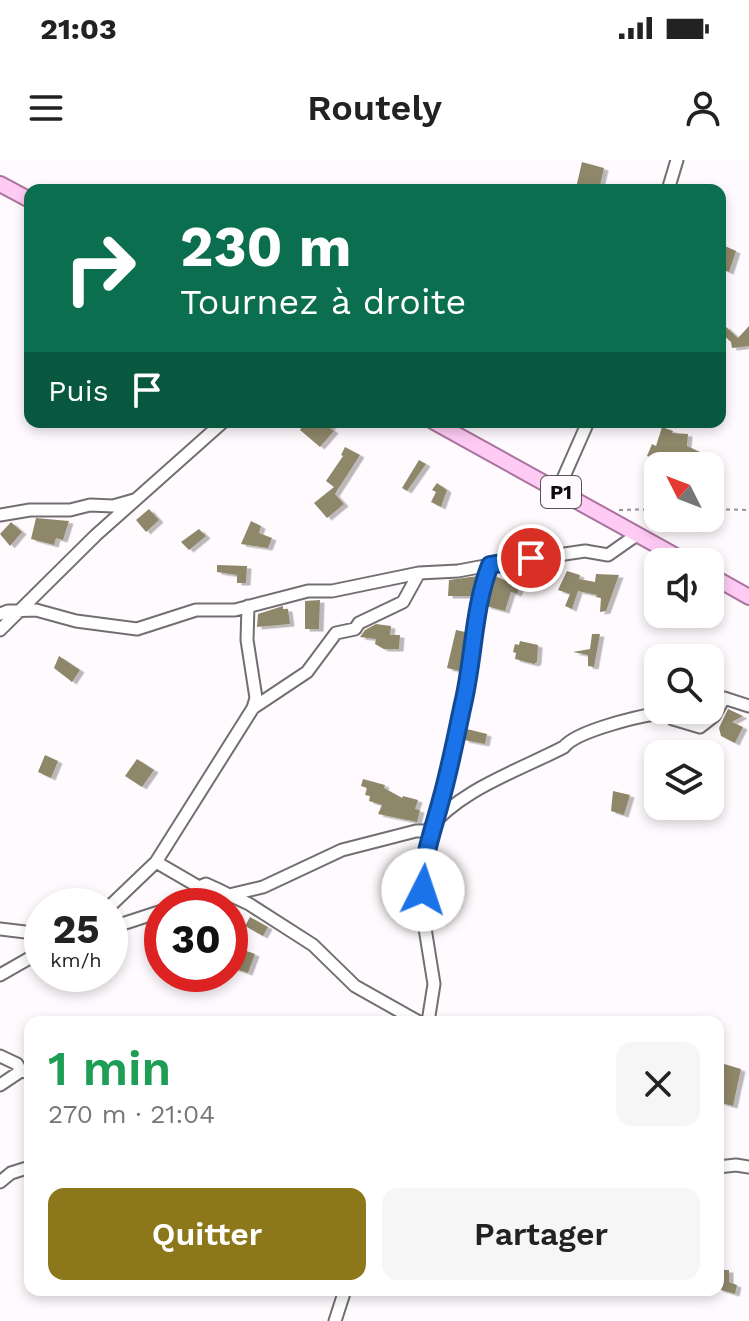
<!DOCTYPE html>
<html lang="fr">
<head>
<meta charset="utf-8">
<style>
  :root { --surface:#fff; --page:#f6f6f6; --text:#222; --muted:#767676; --accent:#8d771b }
  body { margin:0; font-family:"Work Sans",sans-serif; background:var(--page); color:var(--text); height:100vh; display:flex; flex-direction:column; font-size:30px; white-space:nowrap }
  * { box-sizing:border-box; margin:0 }
  p { font-size:26px; color:var(--muted) }
  .icon { flex:none; width:44px; height:44px; fill:none; stroke:currentColor; stroke-width:2; stroke-linecap:round; stroke-linejoin:round }
  .map { position:relative; flex:1; overflow:hidden }
  .side { position:absolute; left:24px; top:856px; width:700px; height:280px; display:flex; flex-direction:column; background:var(--surface); border-radius:16px; box-shadow:0 4px 12px #0003 }
  .side>* { flex:none }
  .guide { position:absolute; left:24px; top:24px; width:702px; height:244px; border-radius:16px; box-shadow:0 4px 12px #0003; background:#0b6e4f; color:#fff; overflow:hidden }
  .needle { width:52px; rotate:312deg }
  .tools { position:absolute; left:644px; top:292px; display:grid; gap:16px }
  .tools a { display:grid; place-items:center; width:80px; height:80px; border-radius:16px; background:var(--surface); box-shadow:0 4px 12px #0003; font-size:40px }
  .speed { position:absolute; left:24px; top:728px; display:flex; gap:16px; font-size:40px; font-weight:700; text-align:center }
  .speed>* { display:grid; place-content:center; width:104px; height:104px; border-radius:50%; background:var(--surface); box-shadow:0 4px 12px #0003; line-height:1 }
  .speed small { font-size:20px; font-weight:400 }
  .speed .limit { border:12px solid #d22; background:#fff; color:#111 }
  .pin { position:absolute; display:grid; place-items:center; width:68px; height:68px; color:#fff; margin:-34px; border:4px solid #fff; border-radius:50%; box-shadow:0 2px 8px #0007 }
  .me { position:absolute; width:88px; margin:-44px; rotate:4deg; stroke-linejoin:round; filter:drop-shadow(0 0 6px #0008) }
  .turn { display:flex; align-items:center; gap:28px; height:168px; padding:0 24px; font-size:36px }
  .turn .icon { width:104px; height:104px; stroke-width:2.5 }
  .turn b { display:block; font-size:56px; line-height:68px }
  .then { display:flex; align-items:center; height:76px; padding:0 24px; background:#0003; gap:16px; font-size:30px }
  .round { display:grid; place-items:center; flex:none; width:84px; height:84px; border-radius:16px; background:var(--page) }
  .headline { display:flex; align-items:center; justify-content:space-between; height:136px; padding:0 24px }
  h1 { font-size:48px; font-weight:600; line-height:60px; color:#1e9e55 }
  .action { display:flex; gap:16px; margin-top:auto; padding:16px 24px }
  .action a { flex:1; height:92px; border-radius:16px; background:var(--accent); color:#fff; font-size:32px; font-weight:600; line-height:92px; text-align:center }
  .action a+a { background:var(--page); color:var(--text) }
  .status { display:flex; justify-content:space-between; align-items:center; height:56px; padding:0 40px; background:var(--surface); direction:ltr }
  .status svg { height:22px; fill:currentColor }
  header { display:flex; justify-content:space-between; align-items:center; height:104px; padding:0 24px; background:var(--surface); font-size:36px; font-weight:600 }
  .map>svg:first-child { display:block }
  .building { fill:#8f8769; filter:url(#shadow) }
  .lines { fill:none; stroke-linecap:round; stroke-linejoin:round }
  .minor-casing { stroke:#736e72; stroke-width:15 }
  .major-casing { stroke:#aa729e; stroke-width:18 }
  .path { stroke:#959193; stroke-width:2; stroke-dasharray:4 4; stroke-linecap:butt }
  .minor { stroke:#fff; stroke-width:11 }
  .major { stroke:#fecbf4; stroke-width:14 }
  .route-casing { stroke:#114b97; stroke-width:20 }
  .route { stroke:#1a73e8; stroke-width:14 }
  .labels { text-anchor:middle; dominant-baseline:central; stroke-width:7; stroke-linejoin:round; paint-order:stroke }
  .shield { fill:#fffafd; stroke:#565355; stroke-width:2 }
  .shield-label { font-size:20px; font-weight:bold; fill:#0d0b0d }
</style>
</head>
<body>
<div class="status"><b>21:03</b><svg viewBox="0 0 49 12"><path d="M0 12V9h3v3zM5 12V6h3v6zM10 12V3h3v9zM15 12V0h3v12zM26 1h20v11H26zM47 4h2v5h-2z"/></svg></div>
<header><svg class="icon" aria-label="menu" viewBox="0 0 24 24"><path d="M4 6h16M4 12h16M4 18h16"/></svg>Routely<svg class="icon" aria-label="person" viewBox="0 0 24 24"><circle cx="12" cy="8" r="4"/><path d="M4 21q1-7 8-7t8 7"/></svg></header>
<div class="map">
<svg width="749" height="1161" viewBox="0 0 749 1161">
  <defs>
    <filter id="shadow"><feDropShadow dx="4.5" dy="2.5" stdDeviation="0" flood-color="#0004"/></filter>
  </defs>
  <rect width="100%" height="100%" fill="#fffafd"/>
  <!-- building -->
  <path class="building" d="M 582,2 L 604,8 L 599,30 L 576,28 Z
    M 720,84 L 736,91 L 729,112 L 720,108 Z
    M 725,166 L 738,178 L 749,166 L 749,186 L 732,188 L 731,182 L 720,172 Z
    M 305,262 L 334,262 L 330,268 L 334,271 L 320,287 L 300,270 Z
    M 662,267 L 673,271 L 672,273 L 688,274 L 687,286 L 700,292 L 698,298 L 716,306 L 689,306 L 657,293 L 654,299 L 647,296 L 652,284 L 656,286 Z
    M 345,287 L 360,295 L 335,334 L 344,344 L 327,358 L 314,343 L 334,327 L 326,321 L 343,296 L 341,295 Z
    M 419,300 L 426,304 L 407,331 L 402,328 Z
    M 437,323 L 447,330 L 441,347 L 431,342 L 436,332 L 432,330 Z
    M 149,349 L 159,360 L 146,372 L 136,360 Z
    M 36,358 L 69,361 L 63,380 L 56,378 L 54,385 L 31,379 Z
    M 251,361 L 261,366 L 259,373 L 272,378 L 268,388 L 241,384 Z
    M 11,362 L 22,372 L 10,386 L 0,374 Z
    M 199,369 L 206,376 L 189,390 L 181,382 Z
    M 217,405 L 247,406 L 246,423 L 237,423 L 237,415 L 217,412 Z
    M 567,411 L 580,415 L 579,419 L 595,422 L 596,414 L 619,415 L 606,451 L 600,452 L 601,438 L 596,437 L 597,435 L 578,431 L 572,449 L 565,446 L 570,434 L 558,430 Z
    M 478,416 L 472,436 L 448,436 L 449,420 Z
    M 495,416 L 520,427 L 517,434 L 511,432 L 505,451 L 486,446 Z
    M 320,440 L 319,469 L 305,469 L 305,441 Z
    M 283,446 L 283,449 L 288,449 L 290,464 L 257,467 L 258,454 Z
    M 376,464 L 391,466 L 390,475 L 400,475 L 399,489 L 384,489 L 375,484 L 376,479 L 360,477 L 365,470 Z
    M 456,470 L 465,472 L 460,511 L 447,508 Z
    M 592,474 L 600,474 L 594,507 L 588,506 L 588,495 L 573,492 L 590,489 Z
    M 520,481 L 538,485 L 537,502 L 534,504 L 515,499 L 516,493 L 513,492 L 515,484 L 519,485 Z
    M 59,496 L 80,510 L 72,522 L 54,508 Z
    M 728,549 L 743,556 L 732,562 L 743,567 L 735,583 L 721,576 L 719,568 Z
    M 467,569 L 487,574 L 485,584 L 464,580 Z
    M 45,595 L 58,601 L 51,618 L 38,612 Z
    M 137,599 L 154,610 L 142,627 L 125,616 Z
    M 363,619 L 385,625 L 384,628 L 402,638 L 403,636 L 418,640 L 415,649 L 420,650 L 417,662 L 378,654 L 382,645 L 369,641 L 370,636 L 365,635 L 367,628 L 361,626 Z
    M 613,631 L 630,635 L 624,655 L 611,651 Z
    M 250,757 L 268,767 L 263,776 L 245,766 Z
    M 235,787 L 255,794 L 248,813 L 230,807 Z
    M 721,903 L 741,909 L 733,946 L 718,942 L 718,913 Z
    M 721,1110 L 729,1110 L 729,1122 L 737,1125 L 735,1134 L 718,1129 Z"/>
  <g class="lines">
    <defs>
      <path id="minor" d="M 668,30 L 677,0
        M 558,330 L 588,262
        M 0,355 L 30,350 L 70,350 L 90,345 L 113,346 L 134,340
        M 0,454 L 8,451 L 36,450 L 76,461 L 137,469 L 196,450 L 235,450 L 308,431 L 332,431 L 419,413 L 458,411 L 490,405
        M 0,470 L 96,375 L 223,262
        M 253,548 L 307,512 L 336,473 L 355,469 L 359,463 L 403,442 L 419,413
        M 156,702 L 199,727 L 206,724 L 217,729
        M 230,735 L 249,744 L 313,785 L 355,826 L 419,862
        M 110,746 L 156,702 L 253,548 L 256,538 L 247,480 L 248,446
        M 178,746 L 201,739 L 211,741 L 217,729 L 229,735 L 263,727 L 342,690 L 416,671 L 427,671 C 460,629 518,611 564,587 C 576,571 644,554 666,553 L 673,559 L 700,567 L 714,556 L 724,538 L 749,546
        M 110,768 L 162,751
        M 0,769 L 42,774
        M 0,815 L 42,791
        M 428,862 L 434,824 L 424,762 L 422,707 L 449,613 L 464,539 L 478,444 L 490,405 L 585,391 L 608,395 L 638,374
        M 0,896 L 17,904 L 21,911
        M 0,925 L 21,911 L 30,913
        M 718,1007 L 736,1005 L 749,1007
        M 0,1022 L 11,1013 L 30,1007
        M 335,1161 L 345,1130"/>
      <path id="major" d="M 0,24 L 30,40
        M 434,262 L 687,402
        M 710,415 L 749,437"/>
    </defs>
    <!-- minor casing -->
    <use href="#minor" class="minor-casing"/>
    <!-- major casing -->
    <use href="#major" class="major-casing"/>
    <!-- path -->
    <path class="path" d="M 710,349 L 749,350
      M 619,350 L 658,349"/>
    <!-- minor -->
    <use href="#minor" class="minor"/>
    <!-- major -->
    <use href="#major" class="major"/>
  </g>
  <g class="lines">
    <defs>
      <path id="route" d="M 423,730 C 422,697 433,671 441,640 C 450,608 456,576 463,544 C 474,498 473,449 490,405 L 531,398"/>
    </defs>
    <!-- route casing -->
    <use href="#route" class="route-casing"/>
    <!-- route -->
    <use href="#route" class="route"/>
  </g>
  <g class="labels">
    <!-- shield labels -->
    <rect class="shield" x="541" y="316" width="40" height="32" rx="6"/>
    <g class="shield-label">
      <text x="561" y="332">P1</text>
    </g>
  </g>
</svg>
<div class="tools">
<a><svg class="needle" viewBox="-14 -14 28 28"><path d="M0-13l5 13h-10z" fill="#e53935"/><path d="M0 13l5-13h-10z" fill="#767676"/></svg></a>
<a><svg class="icon" aria-label="sound" viewBox="0 0 24 24"><path d="M4 9h4l5-4v14l-5-4H4zM17 9q2 3 0 6"/></svg></a>
<a><svg class="icon" aria-label="search" viewBox="0 0 24 24"><circle cx="10" cy="10" r="6"/><path d="M15 15l6 6"/></svg></a>
<a><svg class="icon" aria-label="layers" viewBox="0 0 24 24"><path d="M12 4l9 5-9 5-9-5zM3 14l9 5 9-5"/></svg></a>
</div>
<div class="speed"><div>25<small>km/h</small></div><div class="limit">30</div></div>
<div class="pin" style="left:531px;top:398px;background:#d93025"><svg class="icon" aria-label="arrive" viewBox="0 0 24 24"><path d="M6 21V4h12l-3 4 3 4H6"/></svg></div>
<svg class="me" style="left:423px;top:730px" viewBox="-20 -20 40 40"><circle r="19" fill="#fff"/><path d="M0-13L10 11 0 6-10 11z" fill="#1a73e8"/></svg>
<div class="guide">
<div class="turn"><svg class="icon" aria-label="right" viewBox="0 0 24 24"><path d="M7 20v-9h11M14 6l5 5-5 5"/></svg><div><b>230 m</b>Tournez à droite</div></div>
<div class="then">Puis<svg class="icon" aria-label="arrive" viewBox="0 0 24 24"><path d="M6 21V4h12l-3 4 3 4H6"/></svg></div>
</div>
<section class="side">
<div class="headline"><div><h1>1 min</h1><p>270 m · 21:04</p></div><a class="round"><svg class="icon" aria-label="close" viewBox="0 0 24 24"><path d="M6 6l12 12M18 6L6 18"/></svg></a></div>
<div class="action"><a>Quitter</a><a>Partager</a></div>
</section>
</div>
</body>
</html>
